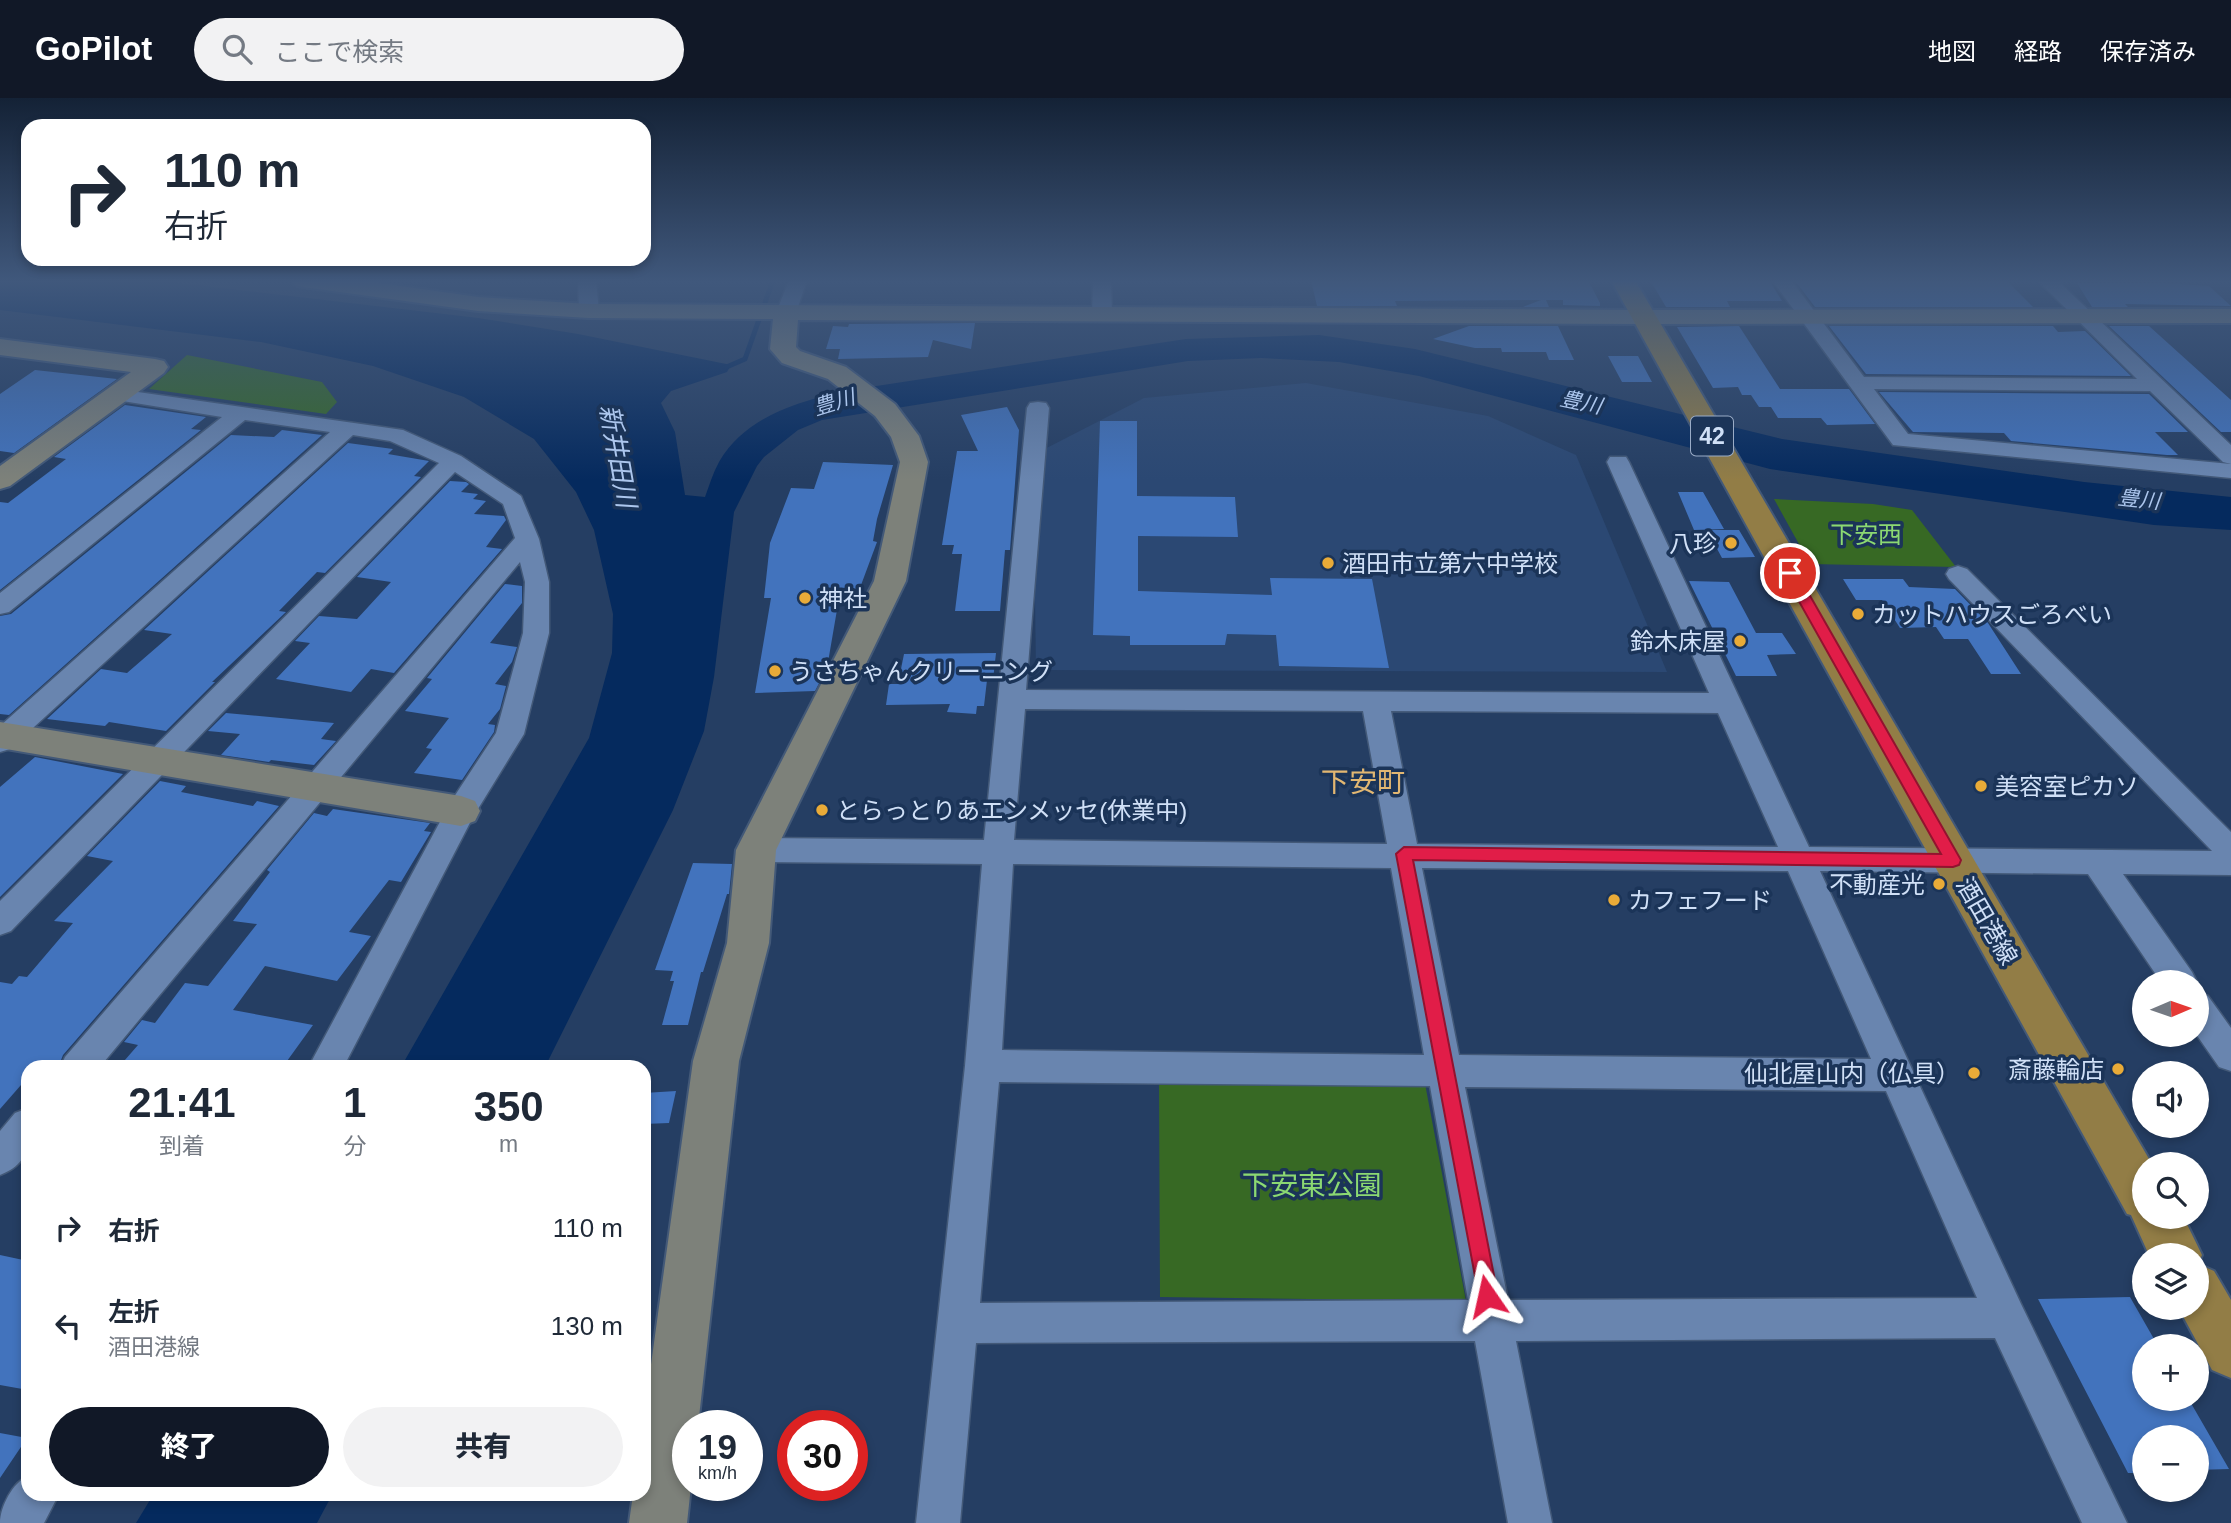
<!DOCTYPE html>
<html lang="ja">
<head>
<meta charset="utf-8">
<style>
  :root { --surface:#fff; --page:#f2f2f3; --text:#1f2937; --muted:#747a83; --accent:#111827 }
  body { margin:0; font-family:Arial,"Noto Sans JP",sans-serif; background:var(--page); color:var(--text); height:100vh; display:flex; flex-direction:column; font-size:26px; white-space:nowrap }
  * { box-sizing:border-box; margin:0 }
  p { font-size:23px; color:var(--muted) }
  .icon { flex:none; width:38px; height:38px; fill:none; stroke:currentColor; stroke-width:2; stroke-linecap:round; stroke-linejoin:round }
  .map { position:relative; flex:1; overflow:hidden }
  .details { position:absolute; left:21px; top:962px; width:630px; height:441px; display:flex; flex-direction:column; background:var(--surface); border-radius:21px; box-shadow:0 4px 10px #0003 }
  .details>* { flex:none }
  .guide { position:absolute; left:21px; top:21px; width:630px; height:147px; border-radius:21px; box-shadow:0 4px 10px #0003; background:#fff; color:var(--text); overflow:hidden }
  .needle { width:46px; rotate:88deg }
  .controls { position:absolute; left:2132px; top:872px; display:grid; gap:14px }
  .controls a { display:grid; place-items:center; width:77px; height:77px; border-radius:50%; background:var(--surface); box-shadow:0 4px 10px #0003; font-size:35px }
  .speed { position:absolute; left:672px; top:1312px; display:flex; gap:14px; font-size:35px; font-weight:700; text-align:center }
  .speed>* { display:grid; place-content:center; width:91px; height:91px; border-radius:50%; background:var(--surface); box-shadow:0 4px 10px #0003; line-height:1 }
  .speed small { font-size:18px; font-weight:400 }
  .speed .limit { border:10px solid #d22; background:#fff; color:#111 }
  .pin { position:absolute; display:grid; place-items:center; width:60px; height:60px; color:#fff; margin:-30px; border:4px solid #fff; border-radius:50%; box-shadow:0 2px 7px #0007 }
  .me { position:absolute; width:77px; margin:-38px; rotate:349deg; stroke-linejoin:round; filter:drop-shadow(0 0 5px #0008) }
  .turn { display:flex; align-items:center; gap:24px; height:147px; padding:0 28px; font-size:32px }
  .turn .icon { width:91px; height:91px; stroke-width:2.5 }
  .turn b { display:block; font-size:49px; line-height:60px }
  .eta { display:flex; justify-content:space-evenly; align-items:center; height:119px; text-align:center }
  .eta b { font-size:42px; font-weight:800; line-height:49px }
  .action { display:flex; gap:14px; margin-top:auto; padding:14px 28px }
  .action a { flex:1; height:80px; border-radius:42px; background:var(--accent); color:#fff; font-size:28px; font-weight:800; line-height:80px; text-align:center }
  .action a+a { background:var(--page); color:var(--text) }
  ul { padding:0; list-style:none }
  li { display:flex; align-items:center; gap:21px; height:98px; padding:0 28px }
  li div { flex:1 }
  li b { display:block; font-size:26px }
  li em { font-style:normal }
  header { display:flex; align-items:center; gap:42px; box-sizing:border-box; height:98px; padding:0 35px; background:var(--accent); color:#fff }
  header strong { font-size:33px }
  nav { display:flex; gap:38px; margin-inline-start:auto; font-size:24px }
  .search { width:490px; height:63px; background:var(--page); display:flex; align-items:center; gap:18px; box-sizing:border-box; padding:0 24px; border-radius:38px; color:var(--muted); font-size:26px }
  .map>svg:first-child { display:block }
  .built { fill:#2b4873 }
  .green { fill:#376924 }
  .water { fill:#052a5e }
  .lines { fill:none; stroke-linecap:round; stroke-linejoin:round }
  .stream { stroke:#052a5e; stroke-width:5 }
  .building { fill:#4273bd }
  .street-casing { stroke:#435978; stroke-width:3 }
  .secondary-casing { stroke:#435978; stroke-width:4 }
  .primary-casing { stroke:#435978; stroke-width:4 }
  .street { fill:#6985af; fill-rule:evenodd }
  .secondary { fill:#7d817a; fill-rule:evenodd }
  .primary { fill:#927d46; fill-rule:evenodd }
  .route { fill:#e11d48; stroke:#92132f; stroke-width:2 }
  .poi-dot { fill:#e9ab38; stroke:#1b3458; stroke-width:2.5 }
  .labels { text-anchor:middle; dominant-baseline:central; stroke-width:7; stroke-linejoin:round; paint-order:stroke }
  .far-water-label { font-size:21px; font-style:italic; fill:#acc6ed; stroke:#1b3458 }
  .shield { fill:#1b3458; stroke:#9aacc7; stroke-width:2 }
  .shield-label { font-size:23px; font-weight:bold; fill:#d0e0f7 }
  .park-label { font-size:24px; fill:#8cd972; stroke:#1b3458 }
  .poi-label { font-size:24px; fill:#d0e0f7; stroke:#1b3458; text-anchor:start }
  .street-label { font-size:24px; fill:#d0e0f7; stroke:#1b3458 }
  .water-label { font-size:26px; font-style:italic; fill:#acc6ed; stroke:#1b3458 }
  .quarter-label { font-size:28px; fill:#e2b772; stroke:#1b3458 }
  .near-park-label { font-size:28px; fill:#8cd972; stroke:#1b3458 }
</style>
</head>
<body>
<header>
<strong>GoPilot</strong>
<div class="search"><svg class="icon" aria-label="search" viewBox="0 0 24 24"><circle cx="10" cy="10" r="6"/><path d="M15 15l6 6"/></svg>ここで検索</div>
<nav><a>地図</a><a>経路</a><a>保存済み</a></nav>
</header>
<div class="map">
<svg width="2231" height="1425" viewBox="0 0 2231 1425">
  <rect width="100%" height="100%" fill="#253e63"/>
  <!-- built -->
  <path class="built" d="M 1306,285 L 1488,318 L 1576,357 L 1667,574 L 1036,572 L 1033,357 L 1144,300 Z"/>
  <!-- green -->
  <path class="green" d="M 187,257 L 322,284 L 337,304 L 326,316 L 149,291 Z
    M 1774,401 L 1873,406 L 1912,412 L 1956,469 L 1810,466 Z
    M 1159,972 L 1423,975 L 1466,1203 L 1160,1199 Z"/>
  <!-- water -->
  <path class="water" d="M 0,182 L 153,182 L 478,220 L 578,236 L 731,267 L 727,274 L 671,293 L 661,305 L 675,334 L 685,397 L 705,399 C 709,388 713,375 719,364 C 745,320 791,307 837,294 L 1186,241 L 1319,237 L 1415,251 L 1782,341 L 2084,384 L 2231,399 L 2231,432 L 2154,427 L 1770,371 L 1419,278 L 1339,264 L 1261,260 L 1188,263 L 822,322 L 798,332 L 764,359 L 757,368 L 734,414 L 714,579 L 704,633 L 673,712 L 545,969 L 401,969 L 589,640 L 612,555 L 613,516 L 594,432 L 576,394 L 534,341 L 464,299 L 373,268 L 261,244 L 0,212 Z
    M 153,1397 L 153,1396 L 332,1397 L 317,1425 L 136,1425 Z"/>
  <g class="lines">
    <!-- stream -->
    <path class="stream" d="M 722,271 L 745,261 L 773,182"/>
  </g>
  <!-- building -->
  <path class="building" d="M 1311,182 L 1588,182 L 1600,205 L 1600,208 L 1563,207 L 1563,202 L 1546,202 L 1549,209 L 1523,209 L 1541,202 L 1395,203 L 1397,208 L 1317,208 Z
    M 1650,182 L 1769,182 L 1782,203 L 1727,203 L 1730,209 L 1666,209 Z
    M 1832,182 L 2006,182 L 2033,209 L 1815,209 L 1796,184 Z
    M 2077,185 L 2163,185 L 2209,188 L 2231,208 L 2125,206 L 2128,209 L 2092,209 Z
    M 975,225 L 971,251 L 933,242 L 928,259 L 838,261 L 840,251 L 826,251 L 833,228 L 848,229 L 849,226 Z
    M 1469,228 L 1558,228 L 1574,262 L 1549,262 L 1546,254 L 1502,254 L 1501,250 L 1475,250 L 1433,241 Z
    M 1739,228 L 1780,291 L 1849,291 L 1875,326 L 1827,327 L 1821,320 L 1778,320 L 1771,309 L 1759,309 L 1751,297 L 1742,297 L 1738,289 L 1713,290 L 1677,229 Z
    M 1829,228 L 2053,228 L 2058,234 L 2085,233 L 2131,278 L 1866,276 Z
    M 2109,228 L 2149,228 L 2231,302 L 2231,334 L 2221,334 Z
    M 1608,258 L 1638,258 L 1652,284 L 1622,284 Z
    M 35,272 L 117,281 L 14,355 L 0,353 L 0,296 Z
    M 1879,294 L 2149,296 L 2188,334 L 2155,334 L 2178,357 L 2167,357 L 2011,343 L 2004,335 L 1913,334 Z
    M 125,307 L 206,319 L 191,331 L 201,332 L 0,492 L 0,404 L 8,405 L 66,361 L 54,359 Z
    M 1007,309 L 1019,332 L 1010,452 L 1005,452 L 1000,513 L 955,513 L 962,456 L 952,456 L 954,447 L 942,447 L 957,353 L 978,353 L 961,317 Z
    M 1100,323 L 1137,323 L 1137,398 L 1235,399 L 1238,439 L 1138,438 L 1138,493 L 1272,497 L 1270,480 L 1372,481 L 1389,570 L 1279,568 L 1276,537 L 1227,536 L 1225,547 L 1130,547 L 1130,538 L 1093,537 Z
    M 282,332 L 322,337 L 9,617 L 0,616 L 0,518 L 11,516 L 231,337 L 274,339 Z
    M 348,345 L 393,351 L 388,356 L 429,363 L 414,378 L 421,379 L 325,475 L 317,474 L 279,513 L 286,514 L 212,584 L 215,584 L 166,633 L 109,624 L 105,628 L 47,621 L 101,571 L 127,575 L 172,536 L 144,532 Z
    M 823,364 L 893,367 L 877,421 L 873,443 L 877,444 L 854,506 L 838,506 L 827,570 L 815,593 L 755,595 L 771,500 L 764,500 L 770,445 L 791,390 L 814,391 Z
    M 450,383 L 466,384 L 469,386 L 461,394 L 478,396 L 473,401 L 486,403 L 474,416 L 504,418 L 506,422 L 486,449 L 502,451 L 394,575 L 371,571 L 351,594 L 276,581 L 310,545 L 295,543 L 319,518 L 357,521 L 391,484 L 357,479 Z
    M 1678,394 L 1703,394 L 1724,431 L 1694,432 Z
    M 1707,432 L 1739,432 L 1755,459 L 1722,460 Z
    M 1843,481 L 1903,481 L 1909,489 L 1955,491 L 1988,525 L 2021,576 L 1991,576 L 1968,541 L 1944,541 L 1936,529 L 1900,530 L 1882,502 L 1856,502 Z
    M 1689,483 L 1729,484 L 1756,535 L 1782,535 L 1796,556 L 1767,557 L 1777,578 L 1736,578 Z
    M 505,486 L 522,488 L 522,505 L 490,545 L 517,549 L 512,564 L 495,586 L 506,588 L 500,611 L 488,626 L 495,627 L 494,634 L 462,682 L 414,675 L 432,651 L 426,650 L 449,620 L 405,613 L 432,581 L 427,580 Z
    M 996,555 L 993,582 L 987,582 L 984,608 L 977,608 L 976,616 L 947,614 L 950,606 L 886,607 L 889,586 L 898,586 L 904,556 Z
    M 226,615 L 334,625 L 321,641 L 336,643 L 314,667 L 271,662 L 269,664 L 221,657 L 240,636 L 208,633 Z
    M 35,659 L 123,676 L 0,799 L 0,689 Z
    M 160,683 L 186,688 L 181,694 L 253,708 L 257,703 L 279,708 L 63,957 L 58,970 L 28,970 L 28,979 L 0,1011 L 0,884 L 12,886 L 19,878 L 27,879 L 73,825 L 54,823 L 113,763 L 87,758 Z
    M 333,711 L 430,725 L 424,733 L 431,734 L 401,784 L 389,782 L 349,834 L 371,838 L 337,883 L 265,868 L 233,912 L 313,927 L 282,970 L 118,970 L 138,947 L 124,944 L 142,922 L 155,925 L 185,885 L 208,888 L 257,826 L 233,823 L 270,774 L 267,772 L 314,715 L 327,718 Z
    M 693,765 L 732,766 L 729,796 L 727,796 L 703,874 L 701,874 L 688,927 L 662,927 L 674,883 L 670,883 L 673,873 L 655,872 Z
    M 676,993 L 669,1025 L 644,1026 L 644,995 Z
    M 0,1157 L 28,1163 L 28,1292 L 0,1287 Z
    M 2130,1199 L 2158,1248 L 2144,1248 L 2144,1300 L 2188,1300 L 2229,1371 L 2196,1372 L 2196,1339 L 2144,1339 L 2144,1375 L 2128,1375 L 2038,1201 Z
    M 0,1335 L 27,1340 L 0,1380 Z"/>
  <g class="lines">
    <defs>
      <path id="street" d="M 578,182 L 596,182 L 599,213 L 596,217 L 589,219 L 579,213 Z
        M 789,182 L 807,182 L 796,215 L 786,221 L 776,215 Z
        M 1093,182 L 1111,182 L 1112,216 L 1109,220 L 1102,222 L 1092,216 Z
        M 1772,182 L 1791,182 L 1864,279 L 2137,281 L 2037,182 L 2057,182 L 2231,347 L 2231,366 L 2223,364 L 2150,293 L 1874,291 L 1908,336 L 2231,366 L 2231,380 L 1893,347 Z
        M 117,291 L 403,332 L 461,358 L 521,398 L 539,441 L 549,484 L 549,535 L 524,636 L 473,719 L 343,970 L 308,970 L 450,705 L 496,635 L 523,535 L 525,484 L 520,464 L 99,970 L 60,970 L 65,959 L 515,440 L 503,406 L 455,374 L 11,833 L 0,837 L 0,803 L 439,365 L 390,343 L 353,337 L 10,651 L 0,654 L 0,628 L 330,334 L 245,322 L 9,514 L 0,516 L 0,495 L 222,319 L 110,301 L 107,297 L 110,293 Z
        M 1038,304 L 1046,305 L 1049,310 L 1026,592 L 1709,595 L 1607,364 L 1610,359 L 1626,359 L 1629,364 L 1809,749 L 2212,753 L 1949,481 L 1946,476 L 1949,471 L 1958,468 L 1967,471 L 2231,734 L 2231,777 L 2123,776 L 2192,874 L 2197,884 L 2196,885 L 2161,884 L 2088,776 L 1820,773 L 2021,1206 L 2127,1425 L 2082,1425 L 1995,1240 L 1516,1243 L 1552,1425 L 1508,1425 L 1475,1243 L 976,1245 L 960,1425 L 916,1425 L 965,968 L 982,766 L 756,764 L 745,760 L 741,752 L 745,744 L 756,740 L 984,742 L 1027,310 L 1030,305 ZM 1025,611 L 1363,613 L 1387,746 L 1014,742 ZM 1391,613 L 1718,615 L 1778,749 L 1417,746 ZM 1013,766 L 1391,770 L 1424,957 L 1002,952 ZM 1422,770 L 1788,773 L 1871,961 L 1459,957 ZM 999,984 L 1430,988 L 1468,1202 L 980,1205 ZM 1465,989 L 1886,993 L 1977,1200 L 1508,1202 Z
        M 2196,894 L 2208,898 L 2231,930 L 2231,973 L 2219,969 L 2196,936 Z
        M 28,1010 C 28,1041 34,1064 0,1077 L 0,1033 L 15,1015 Z
        M 28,1378 L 28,1396 L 59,1396 L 44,1425 L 0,1425 C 0,1409 13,1384 28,1378 Z"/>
      <path id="secondary" d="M 291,182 L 359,182 L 478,199 L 589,206 L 1644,212 L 2231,211 L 2231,225 L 1644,226 L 798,222 L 796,249 L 800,253 L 846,269 L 895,306 L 919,338 L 928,364 L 906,483 L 776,752 L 769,845 L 739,963 L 698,1328 L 688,1328 L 688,1388 L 691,1388 L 687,1425 L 629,1425 L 633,1396 L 644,1396 L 644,1317 L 693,963 L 727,845 L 736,752 L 874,483 L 900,364 L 891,339 L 875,318 L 828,281 L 782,265 L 770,251 L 773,221 L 589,220 L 478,213 L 303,189 L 295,187 Z
        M 0,241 L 155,261 L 164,263 L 168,269 L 164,275 L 10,388 L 0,391 L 0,368 L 131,274 L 0,257 Z
        M 0,624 L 461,698 L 475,703 L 480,713 L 475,723 L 461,728 L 0,650 Z"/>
      <path id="primary" d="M 1611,182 L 1635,182 L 2152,1066 L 2144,1066 L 2144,1118 L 2183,1118 L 2202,1157 L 2198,1166 L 2214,1173 L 2231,1202 L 2231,1280 L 2212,1272 L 2178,1209 L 2196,1209 L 2196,1157 L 2149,1157 L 2131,1117 L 2127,1116 Z"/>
    </defs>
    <!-- street casing -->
    <use href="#street" class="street-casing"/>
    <!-- secondary casing -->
    <use href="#secondary" class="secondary-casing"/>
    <!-- primary casing -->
    <use href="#primary" class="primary-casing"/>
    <!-- street -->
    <use href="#street" class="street"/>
    <!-- secondary -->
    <use href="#secondary" class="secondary"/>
    <!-- primary -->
    <use href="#primary" class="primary"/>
  </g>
  <!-- sky -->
  <linearGradient id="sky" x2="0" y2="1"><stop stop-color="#142236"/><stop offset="0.48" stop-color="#40587c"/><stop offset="1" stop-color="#40587c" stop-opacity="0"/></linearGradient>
  <rect width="2231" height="382" fill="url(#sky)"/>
  <!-- route -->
  <path class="route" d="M 1790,471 L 1797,475 L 1961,762 L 1959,767 L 1953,769 L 1413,762 L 1498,1198 L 1495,1205 L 1487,1209 L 1480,1205 L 1396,756 L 1404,749 L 1941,756 L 1783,475 Z"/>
  <!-- markers -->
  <g class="poi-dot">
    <circle cx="1731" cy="445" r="7"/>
    <circle cx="1328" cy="465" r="7"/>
    <circle cx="805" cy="500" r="7"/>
    <circle cx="1858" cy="516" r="7"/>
    <circle cx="1740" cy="543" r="7"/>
    <circle cx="775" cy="573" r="7"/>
    <circle cx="1981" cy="688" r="7"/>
    <circle cx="822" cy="712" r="7"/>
    <circle cx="1939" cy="786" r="7"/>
    <circle cx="1614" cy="802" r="7"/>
    <circle cx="2118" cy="971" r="7"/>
    <circle cx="1974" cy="975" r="7"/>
  </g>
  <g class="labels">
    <!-- far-water labels -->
    <g class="far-water-label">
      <text transform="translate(834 304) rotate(-17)">豊川</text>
      <text transform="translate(1581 304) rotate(12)">豊川</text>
      <text transform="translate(2139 401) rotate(6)">豊川</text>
    </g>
    <!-- shield labels -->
    <rect class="shield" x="1691" y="318.5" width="42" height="39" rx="5"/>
    <g class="shield-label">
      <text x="1712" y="338">42</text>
    </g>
    <!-- park labels -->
    <g class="park-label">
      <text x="1866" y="436">下安西</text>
    </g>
    <!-- poi labels -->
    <g class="poi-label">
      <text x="1717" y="445" text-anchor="end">八珍</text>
      <text x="1342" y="465">酒田市立第六中学校</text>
      <text x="819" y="500">神社</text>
      <text x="1872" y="516">カットハウスごろべい</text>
      <text x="1726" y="543" text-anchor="end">鈴木床屋</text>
      <text x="789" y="573">うさちゃんクリーニング</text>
      <text x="1995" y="688">美容室ピカソ</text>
      <text x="836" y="712">とらっとりあエンメッセ(休業中)</text>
      <text x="1925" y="786" text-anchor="end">不動産光</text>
      <text x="1628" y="802">カフェフード</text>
      <text x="2104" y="971" text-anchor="end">斎藤輪店</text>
      <text x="1960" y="975" text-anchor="end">仙北屋山内（仏具）</text>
    </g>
    <!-- street labels -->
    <g class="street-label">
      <text transform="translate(1987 823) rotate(60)">酒田港線</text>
    </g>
    <!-- water labels -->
    <g class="water-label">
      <text transform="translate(618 358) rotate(80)">新井田川</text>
    </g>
    <!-- quarter labels -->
    <g class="quarter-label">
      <text x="1363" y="684">下安町</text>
    </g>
    <!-- near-park labels -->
    <g class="near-park-label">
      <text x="1312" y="1087">下安東公園</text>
    </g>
  </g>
</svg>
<div class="controls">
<a><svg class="needle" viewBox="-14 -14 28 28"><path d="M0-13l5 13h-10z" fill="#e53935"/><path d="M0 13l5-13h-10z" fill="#747a83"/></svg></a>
<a><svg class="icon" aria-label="sound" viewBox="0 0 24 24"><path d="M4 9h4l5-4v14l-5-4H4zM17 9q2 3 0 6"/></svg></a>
<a><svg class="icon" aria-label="search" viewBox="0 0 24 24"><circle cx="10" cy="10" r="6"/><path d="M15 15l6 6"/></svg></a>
<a><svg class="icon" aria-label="layers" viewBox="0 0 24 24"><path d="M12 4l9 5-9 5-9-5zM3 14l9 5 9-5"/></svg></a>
<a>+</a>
<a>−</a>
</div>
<div class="speed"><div>19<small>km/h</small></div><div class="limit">30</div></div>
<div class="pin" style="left:1790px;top:475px;background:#d93025"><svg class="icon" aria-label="arrive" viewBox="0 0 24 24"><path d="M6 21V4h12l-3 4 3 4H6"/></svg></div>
<svg class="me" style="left:1487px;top:1198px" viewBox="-20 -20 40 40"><path d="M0-17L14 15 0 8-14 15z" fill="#e11d48" stroke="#fff" stroke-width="4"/></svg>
<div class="guide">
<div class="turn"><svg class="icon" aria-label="right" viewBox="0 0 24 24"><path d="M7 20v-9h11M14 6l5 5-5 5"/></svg><div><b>110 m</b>右折</div></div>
</div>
<section class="details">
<div class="eta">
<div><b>21:41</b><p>到着</p></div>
<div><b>1</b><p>分</p></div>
<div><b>350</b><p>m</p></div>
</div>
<ul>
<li><svg class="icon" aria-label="right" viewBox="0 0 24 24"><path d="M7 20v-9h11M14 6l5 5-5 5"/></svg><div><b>右折</b></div><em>110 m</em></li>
<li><svg class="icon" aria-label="left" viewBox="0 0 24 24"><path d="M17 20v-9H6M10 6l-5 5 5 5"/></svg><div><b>左折</b><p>酒田港線</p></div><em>130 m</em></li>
</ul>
<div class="action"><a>終了</a><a>共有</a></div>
</section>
</div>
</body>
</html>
